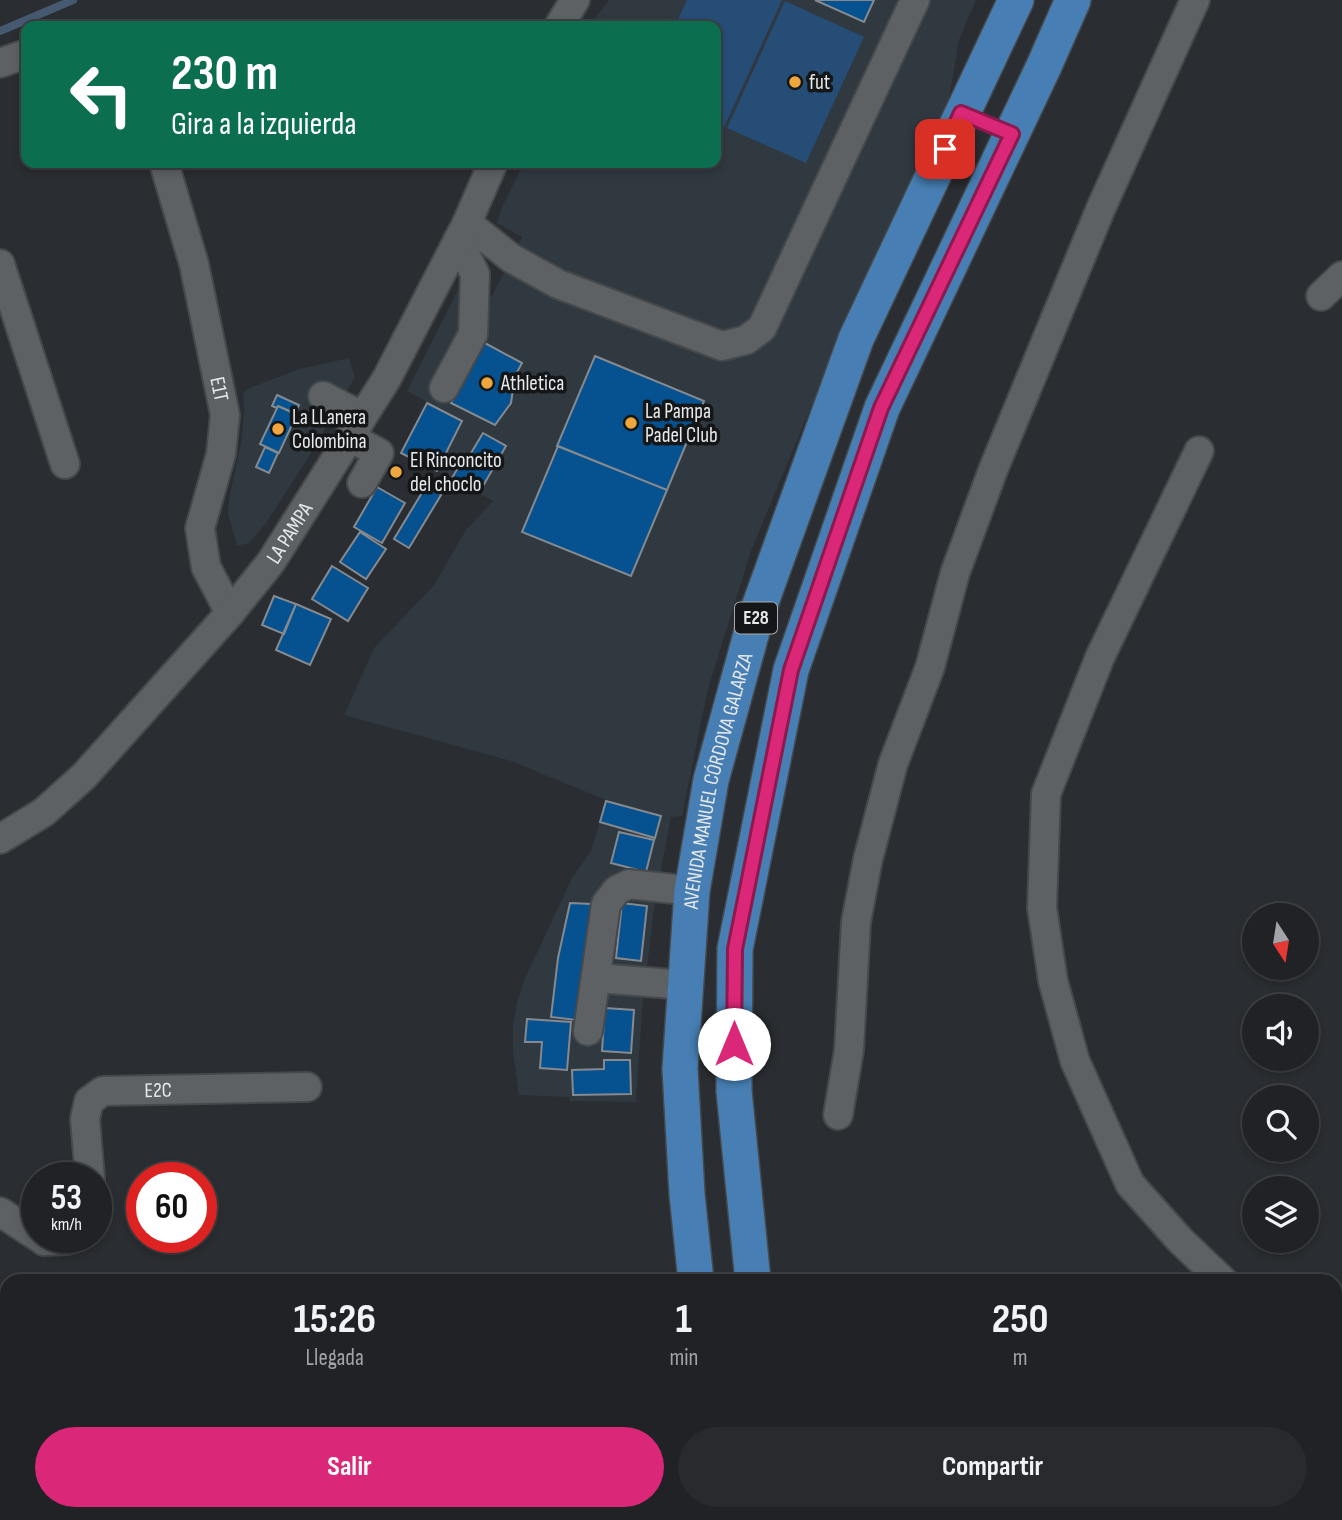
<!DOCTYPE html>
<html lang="es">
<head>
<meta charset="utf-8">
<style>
  :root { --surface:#202225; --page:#282a2d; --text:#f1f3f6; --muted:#a2a4a7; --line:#3d3f42; --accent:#db2777 }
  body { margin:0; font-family:"Sofia Sans Condensed",sans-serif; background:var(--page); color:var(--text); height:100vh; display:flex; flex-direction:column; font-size:26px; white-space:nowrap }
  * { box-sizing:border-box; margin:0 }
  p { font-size:23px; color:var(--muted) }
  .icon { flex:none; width:38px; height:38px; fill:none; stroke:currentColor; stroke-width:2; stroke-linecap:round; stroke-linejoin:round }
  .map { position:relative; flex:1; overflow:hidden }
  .sheet { position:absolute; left:0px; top:1274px; width:1342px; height:247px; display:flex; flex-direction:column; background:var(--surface); border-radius:21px 21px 0 0; box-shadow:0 4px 10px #0003,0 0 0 2px var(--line) }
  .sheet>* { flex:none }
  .guide { position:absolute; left:21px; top:21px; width:700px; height:147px; border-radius:14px; box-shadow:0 4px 10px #0003,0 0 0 2px var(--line); background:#0b6e4f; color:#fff; overflow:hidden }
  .needle { width:46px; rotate:168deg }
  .tools { position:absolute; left:1242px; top:903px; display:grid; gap:14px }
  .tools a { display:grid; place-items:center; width:77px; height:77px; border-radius:50%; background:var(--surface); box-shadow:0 4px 10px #0003,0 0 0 2px var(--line); font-size:35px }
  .speed { position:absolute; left:21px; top:1162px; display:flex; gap:14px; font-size:35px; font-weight:700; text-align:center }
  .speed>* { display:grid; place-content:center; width:91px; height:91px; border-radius:50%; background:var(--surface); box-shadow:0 4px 10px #0003,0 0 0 2px var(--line); line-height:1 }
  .speed small { font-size:18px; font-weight:400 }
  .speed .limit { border:10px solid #d22; background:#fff; color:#111 }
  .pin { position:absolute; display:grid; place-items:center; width:60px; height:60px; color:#fff; margin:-30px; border-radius:14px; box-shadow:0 4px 10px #0006 }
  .me { position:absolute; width:77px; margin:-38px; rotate:0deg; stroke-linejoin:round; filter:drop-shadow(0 0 5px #0008) }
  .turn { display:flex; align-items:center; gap:24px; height:147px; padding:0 35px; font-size:32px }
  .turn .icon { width:91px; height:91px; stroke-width:2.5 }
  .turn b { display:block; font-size:49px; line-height:60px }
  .eta { display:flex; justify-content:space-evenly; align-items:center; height:119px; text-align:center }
  .eta b { font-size:42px; font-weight:700; line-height:49px }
  .cta { display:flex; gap:14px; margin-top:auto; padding:14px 35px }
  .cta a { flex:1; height:80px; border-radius:42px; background:var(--accent); color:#fff; font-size:28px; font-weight:700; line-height:80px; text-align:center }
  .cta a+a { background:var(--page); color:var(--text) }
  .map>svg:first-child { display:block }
  .built { fill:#303840 }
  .green { fill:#264d76 }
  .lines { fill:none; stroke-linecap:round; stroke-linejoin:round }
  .stream { stroke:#455a71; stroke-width:8 }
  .building { fill:#06518f; stroke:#868a8e; stroke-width:2 }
  .minor-casing { stroke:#46494b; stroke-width:32 }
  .major-casing { stroke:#46494b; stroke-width:38 }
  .minor { stroke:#5d6164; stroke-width:28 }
  .major { stroke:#477fb4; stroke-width:35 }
  .route-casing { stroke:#8e194d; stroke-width:18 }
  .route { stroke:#db2777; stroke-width:12 }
  .poi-dot { fill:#f0a63f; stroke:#141617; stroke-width:2.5 }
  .labels { text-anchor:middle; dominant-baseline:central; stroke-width:7; stroke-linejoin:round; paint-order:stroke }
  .shield { fill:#141617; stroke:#a8aaab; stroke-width:2 }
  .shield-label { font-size:19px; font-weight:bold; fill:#e7e9eb }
  .poi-label { font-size:21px; fill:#e7e9eb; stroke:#141617; text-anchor:start }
  .street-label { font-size:21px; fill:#e7e9eb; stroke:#141617 }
</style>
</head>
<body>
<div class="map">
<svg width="1342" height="1520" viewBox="0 0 1342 1520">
  <rect width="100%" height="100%" fill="#2a2d31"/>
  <!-- built -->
  <path class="built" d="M 609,0 L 976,0 L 959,40 L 949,100 L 808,414 L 751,551 L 708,689 L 682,816 L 671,817 L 654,908 L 642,1010 L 636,1102 L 570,1101 L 569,1097 L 519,1095 L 513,1052 L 513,1026 L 517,1001 L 525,978 L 572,878 L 591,851 L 606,800 L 511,761 L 344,715 L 374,648 L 434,585 L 466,530 L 493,501 L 437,471 L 462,421 L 407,391 L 457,292 L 492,296 L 522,237 L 497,223 L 502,207 L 524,163 L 716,163 L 716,26 L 589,26 Z
    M 349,358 L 355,377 L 311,453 L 267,522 L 249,543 L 237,546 L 228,514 L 229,498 L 242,438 L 244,411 L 243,393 L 252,387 L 299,369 Z"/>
  <!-- green -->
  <path class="green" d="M 687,0 L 782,0 L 724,127 L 716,123 L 716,26 L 675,26 Z
    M 785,1 L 864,37 L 806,163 L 727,128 Z"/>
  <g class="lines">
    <!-- stream -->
    <path class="stream" d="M 0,31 L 73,0"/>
  </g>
  <!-- building -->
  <path class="building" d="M 815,0 L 874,0 L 864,22 Z
    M 483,342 L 522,363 L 515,376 L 511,403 L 495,425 L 451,403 Z
    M 595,356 L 704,401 L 667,490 L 557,446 Z
    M 277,395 L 299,405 L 295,414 L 278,406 L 277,408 L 272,406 Z
    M 427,403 L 462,421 L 437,471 L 401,453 Z
    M 278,406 L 297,414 L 279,453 L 260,444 Z
    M 483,433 L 506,446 L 479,493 L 452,478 L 459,466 L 462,468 Z
    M 558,446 L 667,490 L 631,576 L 522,532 Z
    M 265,447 L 278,453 L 269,473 L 256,467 Z
    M 426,486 L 441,495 L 409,548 L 394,539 Z
    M 377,487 L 405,503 L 382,543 L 354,527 Z
    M 360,532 L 386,549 L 366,579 L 340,562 Z
    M 332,566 L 368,588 L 348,621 L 312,599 Z
    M 274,596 L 296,604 L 284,634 L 262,625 Z
    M 296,604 L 331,619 L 310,665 L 276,650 Z
    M 606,801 L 661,816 L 655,838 L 600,822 Z
    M 619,832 L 654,840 L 646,872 L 611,863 Z
    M 570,903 L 592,904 L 576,1020 L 551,1017 L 558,958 Z
    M 622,903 L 647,906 L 641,961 L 616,958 Z
    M 605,1008 L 634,1010 L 631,1053 L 602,1051 Z
    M 527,1019 L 571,1022 L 567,1070 L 540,1068 L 542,1042 L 525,1042 Z
    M 604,1060 L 630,1060 L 631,1094 L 573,1095 L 572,1070 L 604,1069 Z
    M 252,1514 L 269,1514 L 270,1520 L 222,1520 Z
    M 339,1514 L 386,1514 L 388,1520 L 340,1520 Z
    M 389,1514 L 437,1514 L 438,1517 L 423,1520 L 390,1520 Z"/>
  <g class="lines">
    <defs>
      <g id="minor">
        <path d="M 559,26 L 575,0"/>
        <path d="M 0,63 L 26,54"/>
        <path id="s1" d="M 164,163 L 194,264 L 225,415 L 221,454 L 200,528 L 206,567 L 230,613"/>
        <path d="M 467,223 L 511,258 L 558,284 L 722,346 L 746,340 L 762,328 L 915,0"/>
        <path d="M 0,264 L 65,464"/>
        <path d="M 1321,296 L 1342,276"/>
        <path d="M 444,388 L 473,334 L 475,274 L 458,240"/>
        <path d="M 323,396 L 361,416"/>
        <path d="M 350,437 L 379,453 L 362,483"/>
        <path d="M 1199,451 L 1100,657 L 1046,794 L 1042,908 L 1053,981 L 1075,1061 L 1130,1184 L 1180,1240 L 1223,1281"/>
        <path id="s2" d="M 0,839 L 44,812 L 84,776 L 230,613 L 271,562 L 387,378 L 467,223 L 493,163"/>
        <path d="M 596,978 L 685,985"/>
        <path d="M 588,1031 L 606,904 L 617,890 L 629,884 L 692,891"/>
        <path d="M 838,1115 L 849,1050 L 856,922 L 868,859 L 893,764 L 930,667 L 955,573 L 993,470 L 1101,208 L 1195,0"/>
        <path id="s3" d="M 90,1178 L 85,1119 L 89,1101 L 103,1091 L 307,1087"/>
        <path d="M 0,1212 L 37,1236"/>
        <path d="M 39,1237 L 44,1241 L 67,1240 L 70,1237"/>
        <path d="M 1335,1351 L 1342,1354"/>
        <path d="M 327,1514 L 328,1520"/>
      </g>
      <g id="major">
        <path id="s4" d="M 696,1281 L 687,1194 L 680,1069 L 692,891 L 711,780 L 757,613 L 856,339 L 1016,0"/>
        <path d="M 753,1281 L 734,1091 L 735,949 L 791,670 L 882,408 L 1044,66 L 1073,0"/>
        <path d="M 744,1514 L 745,1520"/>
        <path d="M 805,1514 L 806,1520"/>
      </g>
    </defs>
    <!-- minor casing -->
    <use href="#minor" class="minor-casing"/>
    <!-- major casing -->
    <use href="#major" class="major-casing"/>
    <!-- minor -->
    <use href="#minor" class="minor"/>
    <!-- major -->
    <use href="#major" class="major"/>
  </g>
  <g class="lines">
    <defs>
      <path id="route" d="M 734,1044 L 735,949 L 791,670 L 881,408 L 1012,134 L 961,113 L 945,149"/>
    </defs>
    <!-- route casing -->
    <use href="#route" class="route-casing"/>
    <!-- route -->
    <use href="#route" class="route"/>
  </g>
  <!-- markers -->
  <g class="poi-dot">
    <circle cx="795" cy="82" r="7"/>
    <circle cx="487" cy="383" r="7"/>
    <circle cx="631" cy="423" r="7"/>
    <circle cx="278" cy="429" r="7"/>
    <circle cx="396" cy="472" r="7"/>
  </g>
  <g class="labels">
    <!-- shield labels -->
    <rect class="shield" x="735" y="602.5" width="42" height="31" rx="5"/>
    <g class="shield-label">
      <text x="756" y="618">E28</text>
    </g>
    <!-- poi labels -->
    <g class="poi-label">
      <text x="809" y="82">fut</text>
      <text x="501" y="383">Athletica</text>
      <text x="645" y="411">La Pampa<tspan x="645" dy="24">Padel Club</tspan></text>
      <text x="292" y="417">La LLanera<tspan x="292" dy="24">Colombina</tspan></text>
      <text x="410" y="460">El Rinconcito<tspan x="410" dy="24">del choclo</tspan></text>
    </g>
    <!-- street labels -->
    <g class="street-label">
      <text stroke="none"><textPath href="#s1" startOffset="233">E1T</textPath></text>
      <text stroke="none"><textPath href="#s2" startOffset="424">LA PAMPA</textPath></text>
      <text stroke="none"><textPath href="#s4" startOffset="504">AVENIDA MANUEL CÓRDOVA GALARZA</textPath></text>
      <text stroke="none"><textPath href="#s3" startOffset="150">E2C</textPath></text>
    </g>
  </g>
</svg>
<div class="tools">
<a><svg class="needle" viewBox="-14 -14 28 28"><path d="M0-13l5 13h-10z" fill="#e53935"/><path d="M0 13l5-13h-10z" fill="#a2a4a7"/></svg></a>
<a><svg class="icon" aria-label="sound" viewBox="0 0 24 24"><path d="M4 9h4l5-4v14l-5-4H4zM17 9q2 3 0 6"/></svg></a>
<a><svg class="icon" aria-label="search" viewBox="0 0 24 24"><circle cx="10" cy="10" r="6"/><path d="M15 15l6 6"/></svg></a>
<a><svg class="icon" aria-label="layers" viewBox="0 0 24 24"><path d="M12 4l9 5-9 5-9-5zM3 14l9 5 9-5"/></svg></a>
</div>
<div class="speed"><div>53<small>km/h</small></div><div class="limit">60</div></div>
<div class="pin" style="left:945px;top:149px;background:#d93025"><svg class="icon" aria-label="arrive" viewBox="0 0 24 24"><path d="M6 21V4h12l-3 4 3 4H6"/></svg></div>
<svg class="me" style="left:734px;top:1044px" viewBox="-20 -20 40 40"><circle r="19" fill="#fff"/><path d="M0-13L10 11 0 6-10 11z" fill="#db2777"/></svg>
<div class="guide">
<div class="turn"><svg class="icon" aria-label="left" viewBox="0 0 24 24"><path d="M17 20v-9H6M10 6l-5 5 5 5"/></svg><div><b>230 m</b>Gira a la izquierda</div></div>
</div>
<section class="sheet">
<div class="eta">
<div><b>15:26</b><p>Llegada</p></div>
<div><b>1</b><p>min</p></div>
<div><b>250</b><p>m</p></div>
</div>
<div class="cta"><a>Salir</a><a>Compartir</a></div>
</section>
</div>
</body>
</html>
